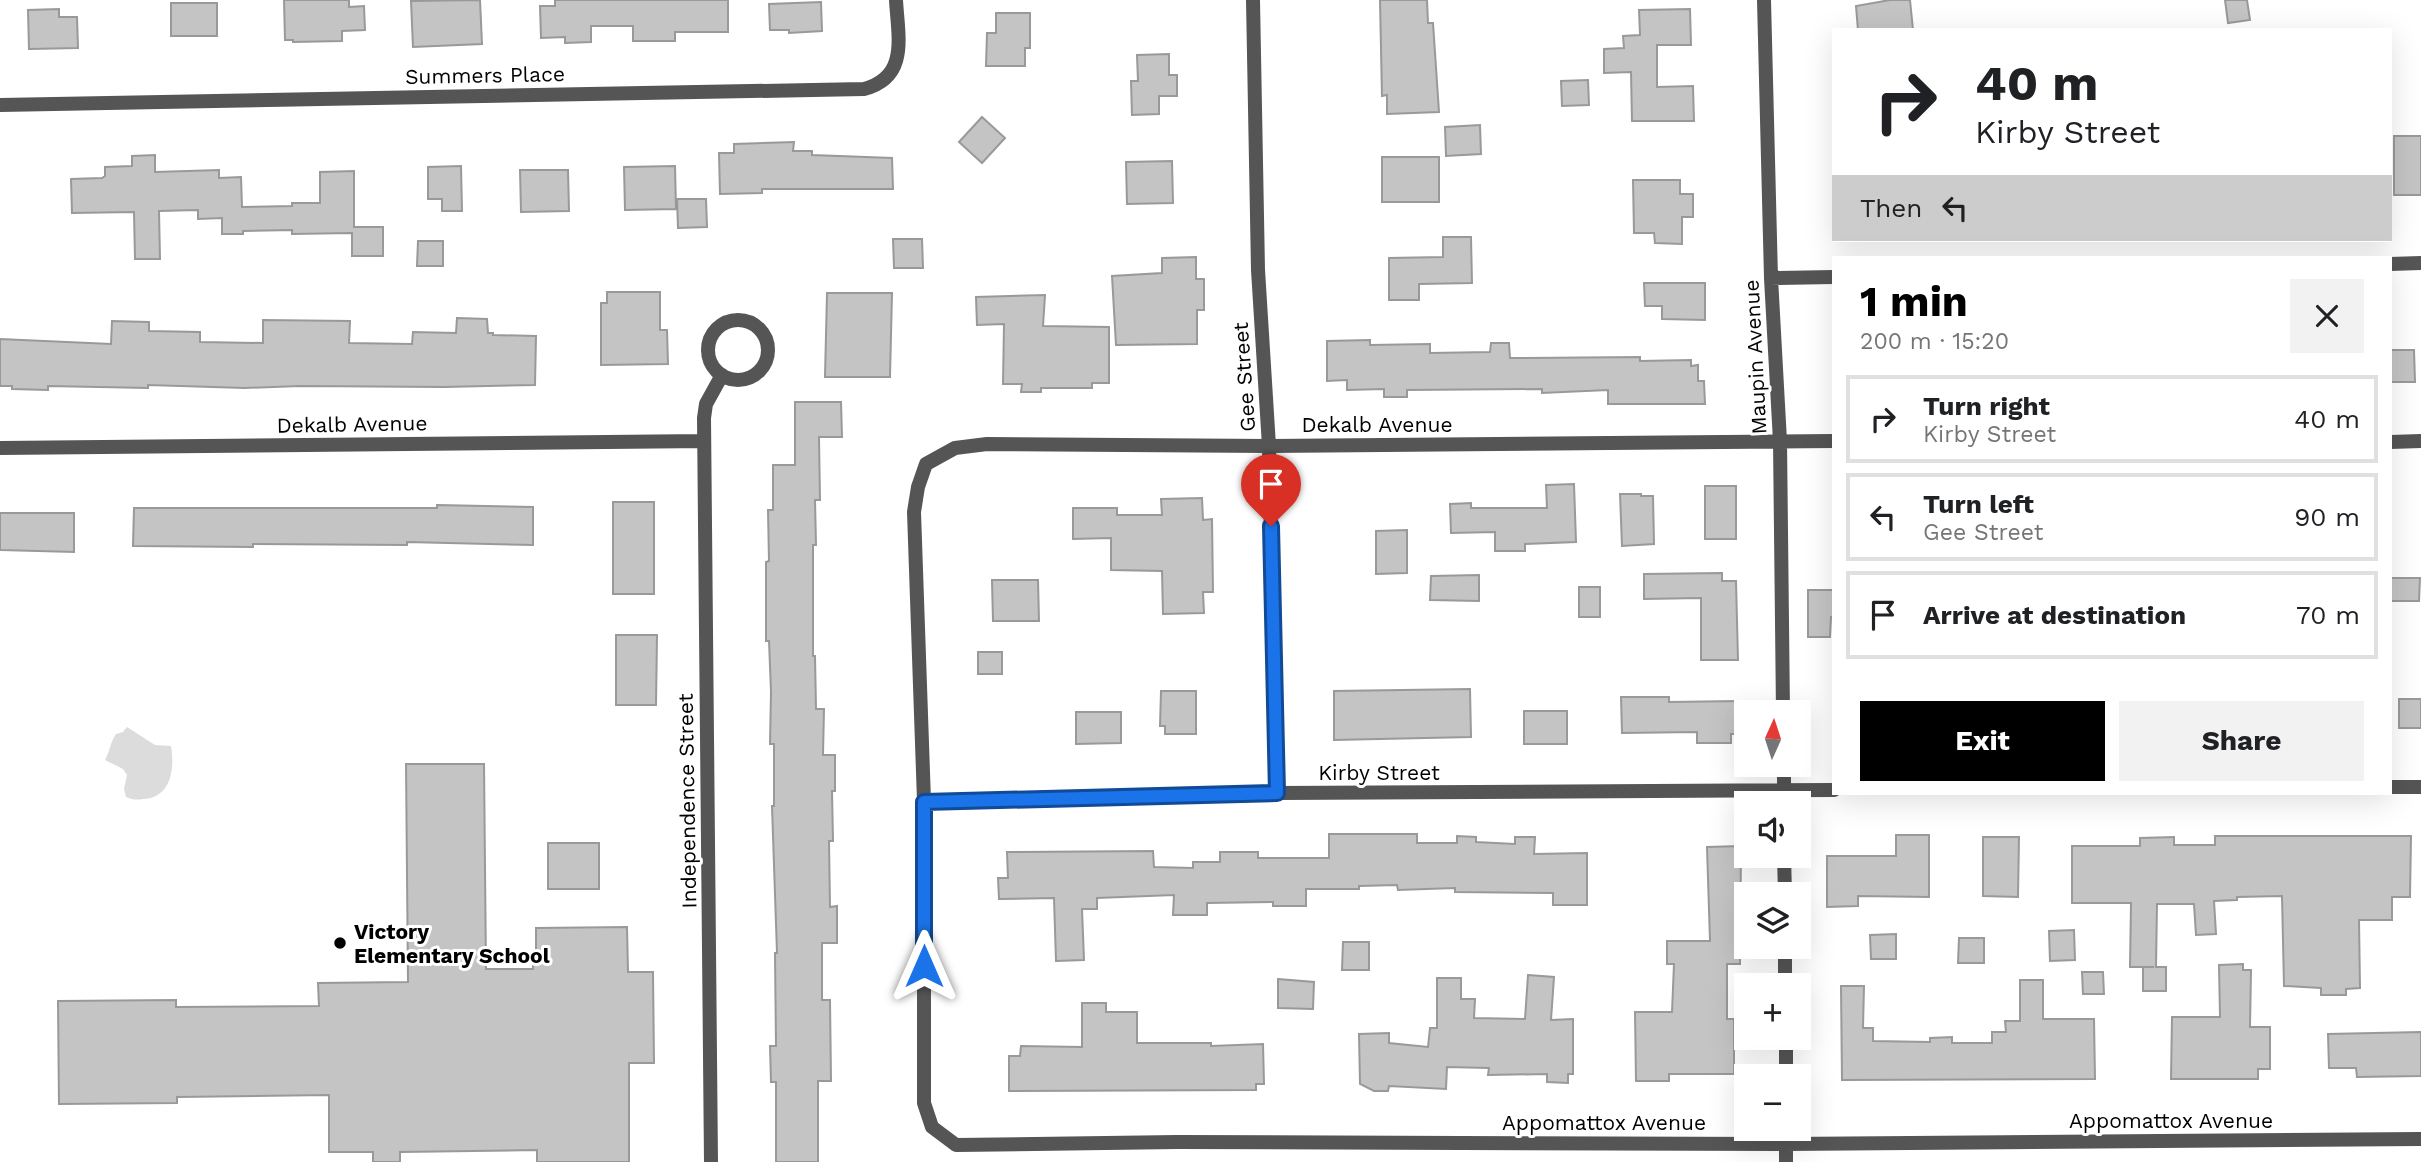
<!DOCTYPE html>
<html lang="en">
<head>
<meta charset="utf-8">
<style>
  :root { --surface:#fff; --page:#f2f2f2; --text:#202124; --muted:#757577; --line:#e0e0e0; --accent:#000 }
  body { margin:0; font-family:"Work Sans",sans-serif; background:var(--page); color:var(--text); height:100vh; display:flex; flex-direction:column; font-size:26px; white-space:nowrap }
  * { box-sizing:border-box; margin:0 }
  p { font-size:23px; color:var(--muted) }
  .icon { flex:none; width:38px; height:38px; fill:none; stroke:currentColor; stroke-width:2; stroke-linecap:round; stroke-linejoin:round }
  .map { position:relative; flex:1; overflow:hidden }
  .panel { position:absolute; left:1832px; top:256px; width:560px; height:539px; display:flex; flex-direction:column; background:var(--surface); border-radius:0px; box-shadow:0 7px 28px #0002 }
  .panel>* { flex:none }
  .banner { position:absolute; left:1832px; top:28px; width:560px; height:214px; border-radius:0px; box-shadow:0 7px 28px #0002; background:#fff; color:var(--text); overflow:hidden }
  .needle { width:46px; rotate:3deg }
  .tools { position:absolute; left:1734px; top:700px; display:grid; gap:14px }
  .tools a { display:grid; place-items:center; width:77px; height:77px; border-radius:0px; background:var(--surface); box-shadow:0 7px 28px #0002; font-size:35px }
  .pin { position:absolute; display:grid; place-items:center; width:60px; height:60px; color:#fff; margin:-72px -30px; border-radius:50% 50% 50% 0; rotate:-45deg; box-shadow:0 0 7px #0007 }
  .pin .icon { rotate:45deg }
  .me { position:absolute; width:77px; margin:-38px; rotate:0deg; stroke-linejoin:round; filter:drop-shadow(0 0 5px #0008) }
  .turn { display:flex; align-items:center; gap:24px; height:147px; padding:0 28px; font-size:32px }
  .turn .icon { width:91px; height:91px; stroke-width:2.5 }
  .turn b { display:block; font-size:49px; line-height:60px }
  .then { display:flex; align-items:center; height:66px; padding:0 28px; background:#0003; gap:14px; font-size:26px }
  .round { display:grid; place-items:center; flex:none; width:74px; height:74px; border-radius:0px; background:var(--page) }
  .summary { display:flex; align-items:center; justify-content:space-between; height:119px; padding:0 28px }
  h1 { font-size:42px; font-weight:700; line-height:52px; color:var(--accent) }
  .cta { display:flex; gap:14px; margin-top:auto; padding:14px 28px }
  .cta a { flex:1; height:80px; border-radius:0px; background:var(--accent); color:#fff; font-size:28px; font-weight:700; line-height:80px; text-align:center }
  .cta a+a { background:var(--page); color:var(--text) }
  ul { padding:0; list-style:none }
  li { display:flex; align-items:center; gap:21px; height:88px; margin:0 14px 10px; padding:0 14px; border:4px solid var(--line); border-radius:0px }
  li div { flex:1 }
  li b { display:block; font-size:26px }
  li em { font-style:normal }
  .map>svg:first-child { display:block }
  .green { fill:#dcdcdc }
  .building { fill:#c4c4c4; stroke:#999; stroke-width:2 }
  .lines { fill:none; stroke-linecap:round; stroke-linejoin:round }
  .minor { stroke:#555; stroke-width:14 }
  .route-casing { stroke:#114b97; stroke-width:18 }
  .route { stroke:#1a73e8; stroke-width:12 }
  .poi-dot { fill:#000; stroke:#fff; stroke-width:2.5 }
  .labels { text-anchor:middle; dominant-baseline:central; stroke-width:6; stroke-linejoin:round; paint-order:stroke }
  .street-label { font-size:21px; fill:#000; stroke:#fff }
  .poi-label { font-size:21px; font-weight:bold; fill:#000; stroke:#fff; text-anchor:start }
</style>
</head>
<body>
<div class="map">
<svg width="2421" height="1162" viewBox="0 0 2421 1162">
  <rect width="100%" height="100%" fill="#fff"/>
  <!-- green -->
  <path class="green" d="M 127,727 L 155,745 L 171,746 C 175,769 171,798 143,799 C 137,800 133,800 126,797 L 124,789 L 127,775 L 123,769 L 105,760 C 110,751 110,743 116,734 L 123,732 Z"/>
  <!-- building -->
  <path class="building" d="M 284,0 L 349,0 L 349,7 L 364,6 L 365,30 L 342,31 L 342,41 L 293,42 L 293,40 L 285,40 Z
    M 480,0 L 482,44 L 413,47 L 411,1 Z
    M 555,0 L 728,0 L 728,32 L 675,32 L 675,41 L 633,41 L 633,26 L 591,26 L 591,42 L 565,43 L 565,37 L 541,38 L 540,6 L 555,6 Z
    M 1380,0 L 1427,0 L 1428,23 L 1433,23 L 1439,112 L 1387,114 L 1387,95 L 1382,96 Z
    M 1890,0 L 1910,0 L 1913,30 L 1858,30 L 1856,6 Z
    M 2225,0 L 2247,0 L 2250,20 L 2228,23 Z
    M 821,2 L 822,31 L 789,33 L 789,30 L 770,30 L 769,4 Z
    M 171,3 L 217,3 L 217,36 L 171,36 Z
    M 59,9 L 59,17 L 77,17 L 78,48 L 29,49 L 28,10 Z
    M 1690,9 L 1691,45 L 1657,45 L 1657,87 L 1693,86 L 1694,121 L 1632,121 L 1631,72 L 1604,73 L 1604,49 L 1624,48 L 1623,36 L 1640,35 L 1639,10 Z
    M 996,13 L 1030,13 L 1030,48 L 1025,48 L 1025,66 L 986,66 L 987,33 L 996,33 Z
    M 1169,54 L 1169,75 L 1177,75 L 1177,96 L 1159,96 L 1159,114 L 1132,115 L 1131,81 L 1138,81 L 1137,55 Z
    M 1588,80 L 1589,105 L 1562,106 L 1561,81 Z
    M 982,117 L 1005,138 L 982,163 L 959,142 Z
    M 1480,125 L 1481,154 L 1446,156 L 1445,127 Z
    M 2394,136 L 2421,136 L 2421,195 L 2394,195 Z
    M 794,142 L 793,151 L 812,151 L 812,155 L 892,158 L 893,189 L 762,189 L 762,193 L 720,194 L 719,153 L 734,153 L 734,144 Z
    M 155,155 L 155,172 L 219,170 L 219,178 L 241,177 L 242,207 L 292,206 L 292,203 L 320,203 L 320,172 L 354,171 L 354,227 L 383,227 L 383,256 L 352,256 L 352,233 L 292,234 L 292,230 L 243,231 L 243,234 L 222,234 L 222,218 L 198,219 L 198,210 L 159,211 L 160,259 L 135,259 L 134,212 L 72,213 L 71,179 L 102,178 L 105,176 L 105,167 L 132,166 L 132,156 Z
    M 1382,157 L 1439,157 L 1439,202 L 1382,202 Z
    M 1172,161 L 1173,203 L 1127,204 L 1126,162 Z
    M 461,166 L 462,211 L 442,211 L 442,199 L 428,199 L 428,167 Z
    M 675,166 L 676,209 L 625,210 L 624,167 Z
    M 520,170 L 568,170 L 569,211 L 521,212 Z
    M 1633,180 L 1680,180 L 1680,194 L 1693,194 L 1693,217 L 1682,217 L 1682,244 L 1655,243 L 1654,233 L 1634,233 Z
    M 677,199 L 706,199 L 707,227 L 678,228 Z
    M 1443,237 L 1471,237 L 1472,283 L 1419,284 L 1419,300 L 1389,300 L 1389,258 L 1443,257 Z
    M 893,239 L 922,239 L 923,268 L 894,268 Z
    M 418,241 L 443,241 L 443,266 L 417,266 Z
    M 1196,257 L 1196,279 L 1204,279 L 1204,310 L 1197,310 L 1197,344 L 1116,345 L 1112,276 L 1162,273 L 1162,258 Z
    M 1644,283 L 1705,283 L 1705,320 L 1662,319 L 1662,306 L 1645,306 Z
    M 607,292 L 660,292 L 660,330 L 667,330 L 668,364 L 601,365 L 601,303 L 607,303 Z
    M 827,293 L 892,293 L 890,377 L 825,377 Z
    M 1045,295 L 1043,326 L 1109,327 L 1109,383 L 1092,383 L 1092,388 L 1041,388 L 1041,392 L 1021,392 L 1022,384 L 1003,384 L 1004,324 L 977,325 L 976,297 Z
    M 457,318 L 487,319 L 488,333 L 493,333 L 493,335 L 536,336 L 535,385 L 444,387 L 300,386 L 245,388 L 148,385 L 148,388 L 48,386 L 48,390 L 12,389 L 12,386 L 0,386 L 0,339 L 111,344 L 112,321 L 149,322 L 149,331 L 200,332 L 200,342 L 263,343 L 263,320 L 350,321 L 349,343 L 412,344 L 413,332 L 456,333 Z
    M 1370,340 L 1370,345 L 1430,344 L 1430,353 L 1490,352 L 1491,343 L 1509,343 L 1510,358 L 1640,357 L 1640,361 L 1691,360 L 1691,366 L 1698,365 L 1698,381 L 1704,381 L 1705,404 L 1608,404 L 1608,390 L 1542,393 L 1542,389 L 1407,390 L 1407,397 L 1384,397 L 1384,389 L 1347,390 L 1347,380 L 1327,381 L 1327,341 Z
    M 2390,350 L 2414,350 L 2415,382 L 2390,382 Z
    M 795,402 L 841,402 L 842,437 L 819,437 L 820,500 L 815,500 L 816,545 L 813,545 L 813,656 L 815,656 L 816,709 L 824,709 L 823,755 L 835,755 L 835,791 L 832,791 L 833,841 L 829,841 L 830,907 L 837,906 L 837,943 L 822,943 L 822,1000 L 830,1000 L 831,1081 L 818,1081 L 818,1162 L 776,1162 L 776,1082 L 771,1082 L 770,1046 L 776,1046 L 775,953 L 777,953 L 772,806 L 774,806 L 774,744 L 770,744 L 771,692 L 769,641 L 766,641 L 766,562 L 769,561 L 768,510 L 773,510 L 773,465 L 795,465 Z
    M 1574,484 L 1576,542 L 1525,544 L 1525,551 L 1495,551 L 1495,532 L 1451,533 L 1450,504 L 1471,503 L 1471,508 L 1547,508 L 1546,485 Z
    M 1705,486 L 1736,486 L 1736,539 L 1705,539 Z
    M 1620,494 L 1641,494 L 1641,496 L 1653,496 L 1654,544 L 1622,546 Z
    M 1202,498 L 1203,520 L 1212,519 L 1213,592 L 1203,592 L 1204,613 L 1163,614 L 1162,571 L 1111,570 L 1111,538 L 1073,539 L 1073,508 L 1117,508 L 1117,515 L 1162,515 L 1161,499 Z
    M 613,502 L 654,502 L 654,594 L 613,594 Z
    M 437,505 L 533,507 L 533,545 L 407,542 L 407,545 L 253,544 L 253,547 L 133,546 L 134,508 L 437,508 Z
    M 0,513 L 74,513 L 74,552 L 0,550 Z
    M 1407,530 L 1407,573 L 1376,574 L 1376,531 Z
    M 1722,573 L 1722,581 L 1736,581 L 1738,660 L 1701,660 L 1701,598 L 1644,599 L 1644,574 Z
    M 1479,575 L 1479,601 L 1430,600 L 1431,576 Z
    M 2390,578 L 2420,578 L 2419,601 L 2390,601 Z
    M 992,580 L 1038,580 L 1039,621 L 993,621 Z
    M 1579,587 L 1600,587 L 1600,617 L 1579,617 Z
    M 1808,590 L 1834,590 L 1834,617 L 1831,617 L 1830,637 L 1808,637 Z
    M 616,635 L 657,635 L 656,705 L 616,705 Z
    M 978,652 L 1002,652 L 1002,674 L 978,674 Z
    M 1470,689 L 1471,737 L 1334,740 L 1334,691 Z
    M 1161,691 L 1196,691 L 1196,734 L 1165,734 L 1165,726 L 1160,726 Z
    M 1621,697 L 1669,697 L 1669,702 L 1739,701 L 1739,734 L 1731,734 L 1731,743 L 1697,743 L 1697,732 L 1622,733 Z
    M 2399,699 L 2421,699 L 2421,728 L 2399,728 Z
    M 1524,711 L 1567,711 L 1567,744 L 1524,744 Z
    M 1076,712 L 1121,712 L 1121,743 L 1076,744 Z
    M 406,764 L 484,764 L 486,969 L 533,969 L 533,965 L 536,964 L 536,928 L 627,927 L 628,972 L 653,972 L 654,1063 L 629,1063 L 629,1162 L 537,1162 L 537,1150 L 400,1152 L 400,1162 L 373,1162 L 373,1152 L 329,1152 L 329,1095 L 177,1097 L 177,1103 L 59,1104 L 58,1001 L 176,1000 L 176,1007 L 319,1006 L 318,983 L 408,982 Z
    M 1329,834 L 1417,834 L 1417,843 L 1457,843 L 1457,836 L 1476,837 L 1476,842 L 1515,844 L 1515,837 L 1535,837 L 1534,854 L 1587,853 L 1587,905 L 1553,905 L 1553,893 L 1455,892 L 1455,888 L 1398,890 L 1397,885 L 1359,886 L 1359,889 L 1306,889 L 1306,906 L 1273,906 L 1273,902 L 1207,903 L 1207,915 L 1173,915 L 1174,895 L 1097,898 L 1097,909 L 1082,909 L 1084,960 L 1056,961 L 1054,898 L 999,899 L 998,878 L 1008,878 L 1007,852 L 1153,851 L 1154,867 L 1193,868 L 1193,862 L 1220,862 L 1220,852 L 1258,852 L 1258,858 L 1329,858 Z
    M 1896,835 L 1929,835 L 1929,897 L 1858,896 L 1858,906 L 1827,907 L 1827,856 L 1896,856 Z
    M 2215,836 L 2411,836 L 2410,897 L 2392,897 L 2392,920 L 2359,920 L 2360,988 L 2346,989 L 2346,995 L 2321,995 L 2321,988 L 2284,986 L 2282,896 L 2237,897 L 2237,900 L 2214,901 L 2216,934 L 2196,935 L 2194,904 L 2157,904 L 2156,967 L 2166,967 L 2166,991 L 2143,991 L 2143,967 L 2154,967 L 2130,967 L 2131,903 L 2072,903 L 2072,846 L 2140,846 L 2140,838 L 2174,837 L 2174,845 L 2215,845 Z
    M 1983,837 L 2019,837 L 2018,897 L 1983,896 Z
    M 548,843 L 599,843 L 599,889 L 548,889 Z
    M 1741,846 L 1740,964 L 1727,964 L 1727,1019 L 1734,1019 L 1734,1074 L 1669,1074 L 1669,1081 L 1636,1081 L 1635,1012 L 1672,1012 L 1674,964 L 1667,964 L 1667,941 L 1710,941 L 1707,847 Z
    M 2074,930 L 2075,960 L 2050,961 L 2049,931 Z
    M 1896,934 L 1896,959 L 1871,959 L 1870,935 Z
    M 1959,938 L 1984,938 L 1984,963 L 1958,963 Z
    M 1343,942 L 1369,942 L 1369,970 L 1342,970 Z
    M 2243,964 L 2243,970 L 2251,970 L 2250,1027 L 2270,1027 L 2270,1069 L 2258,1069 L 2258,1079 L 2171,1079 L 2172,1017 L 2220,1017 L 2219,965 Z
    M 2082,972 L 2103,972 L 2104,994 L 2083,994 Z
    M 1528,975 L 1554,977 L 1551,1020 L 1573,1019 L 1573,1074 L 1568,1074 L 1568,1083 L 1547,1082 L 1547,1074 L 1488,1075 L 1489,1068 L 1447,1067 L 1446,1089 L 1389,1086 L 1388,1091 L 1374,1091 L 1360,1084 L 1359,1034 L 1389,1033 L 1389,1043 L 1428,1047 L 1430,1028 L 1437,1028 L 1437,978 L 1461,978 L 1461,999 L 1475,999 L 1474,1018 L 1525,1019 Z
    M 1278,979 L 1314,982 L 1313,1009 L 1278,1008 Z
    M 2020,980 L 2043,980 L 2043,1019 L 2094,1019 L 2095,1079 L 1842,1080 L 1841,986 L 1864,986 L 1863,1028 L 1873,1028 L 1873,1041 L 1930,1042 L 1930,1038 L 1952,1037 L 1952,1043 L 1992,1043 L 1992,1032 L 2006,1032 L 2005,1021 L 2020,1021 Z
    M 1082,1003 L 1106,1003 L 1106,1012 L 1137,1012 L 1137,1043 L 1211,1043 L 1211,1046 L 1263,1044 L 1264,1084 L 1256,1084 L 1256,1090 L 1009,1091 L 1009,1056 L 1020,1056 L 1021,1046 L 1082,1047 Z
    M 2421,1032 L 2421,1076 L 2357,1077 L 2356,1068 L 2329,1068 L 2328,1034 Z"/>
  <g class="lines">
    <!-- minor -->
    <path class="minor" d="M 1253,0 L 1258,270 L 1269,446 L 1277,793
      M 1764,0 L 1771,278 L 1780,441 L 1783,712
      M 0,105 L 864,89 C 909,77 898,37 896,0
      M 2390,264 L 2421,263
      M 1771,278 L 1834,277
      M708 350a30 30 0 1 1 60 0a30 30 0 1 1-60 0Z
      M 1834,441 L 1269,446 L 987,444 L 955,448 L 926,464 L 918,487 L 914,512 L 924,801 L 924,1103 L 932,1127 L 956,1145 L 1177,1142 L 1786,1144 L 2421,1139
      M 2390,442 L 2421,441
      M 0,448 L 704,441
      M 1784,765 L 1784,803
      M 2390,787 L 2421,787
      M 924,801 L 1277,793 L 1834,790
      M 1784,856 L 1785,894
      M 1785,947 L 1785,985
      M 1786,1038 L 1786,1076
      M 711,1162 L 704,418 L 706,404 L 722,375
      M 1786,1162 L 1786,1129"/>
  </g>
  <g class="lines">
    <defs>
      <path id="route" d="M 924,966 L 924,802 L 1277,793 L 1271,526"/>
    </defs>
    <!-- route casing -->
    <use href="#route" class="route-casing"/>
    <!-- route -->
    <use href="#route" class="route"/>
  </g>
  <!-- markers -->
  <circle class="poi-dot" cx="340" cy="943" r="7"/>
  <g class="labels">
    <!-- street labels -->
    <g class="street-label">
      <text transform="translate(485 75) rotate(-1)">Summers Place</text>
      <text transform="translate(1755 357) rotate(-93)">Maupin Avenue</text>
      <text transform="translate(1244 377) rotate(-94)">Gee Street</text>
      <text transform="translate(352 424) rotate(-1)">Dekalb Avenue</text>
      <text x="1377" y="424">Dekalb Avenue</text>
      <text x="1379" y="772">Kirby Street</text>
      <text transform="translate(687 801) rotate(-91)">Independence Street</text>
      <text x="2171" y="1120">Appomattox Avenue</text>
      <text x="1604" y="1122">Appomattox Avenue</text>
    </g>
    <!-- poi labels -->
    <g class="poi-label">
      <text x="354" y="931">Victory<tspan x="354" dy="24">Elementary School</tspan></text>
    </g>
  </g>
</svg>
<div class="tools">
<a><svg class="needle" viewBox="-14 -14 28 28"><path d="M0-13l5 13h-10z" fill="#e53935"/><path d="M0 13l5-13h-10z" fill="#757577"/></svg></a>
<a><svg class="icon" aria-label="sound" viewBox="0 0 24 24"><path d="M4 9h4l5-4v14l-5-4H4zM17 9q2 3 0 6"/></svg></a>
<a><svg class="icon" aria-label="layers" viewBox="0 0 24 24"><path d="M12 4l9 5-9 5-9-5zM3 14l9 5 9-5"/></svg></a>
<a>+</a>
<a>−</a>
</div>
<div class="pin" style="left:1271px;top:526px;background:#d93025"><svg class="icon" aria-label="arrive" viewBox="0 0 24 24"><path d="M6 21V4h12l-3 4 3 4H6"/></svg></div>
<svg class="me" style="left:924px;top:966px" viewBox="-20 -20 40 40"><path d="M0-17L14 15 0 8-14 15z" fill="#1a73e8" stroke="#fff" stroke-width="4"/></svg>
<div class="banner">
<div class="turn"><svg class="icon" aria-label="right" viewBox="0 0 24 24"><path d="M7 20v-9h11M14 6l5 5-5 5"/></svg><div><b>40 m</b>Kirby Street</div></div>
<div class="then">Then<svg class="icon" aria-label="left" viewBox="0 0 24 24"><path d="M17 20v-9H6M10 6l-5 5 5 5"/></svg></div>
</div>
<section class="panel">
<div class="summary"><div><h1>1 min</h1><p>200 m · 15:20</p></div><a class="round"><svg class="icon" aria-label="close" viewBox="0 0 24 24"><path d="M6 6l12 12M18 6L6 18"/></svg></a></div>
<ul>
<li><svg class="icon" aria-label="right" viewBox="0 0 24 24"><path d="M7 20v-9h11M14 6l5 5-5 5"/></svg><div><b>Turn right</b><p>Kirby Street</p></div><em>40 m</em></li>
<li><svg class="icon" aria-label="left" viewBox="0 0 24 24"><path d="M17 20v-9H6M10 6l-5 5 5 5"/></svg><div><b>Turn left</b><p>Gee Street</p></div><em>90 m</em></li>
<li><svg class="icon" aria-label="arrive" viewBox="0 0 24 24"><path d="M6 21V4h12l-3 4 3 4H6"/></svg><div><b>Arrive at destination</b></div><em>70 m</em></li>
</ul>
<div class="cta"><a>Exit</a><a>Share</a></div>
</section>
</div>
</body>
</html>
